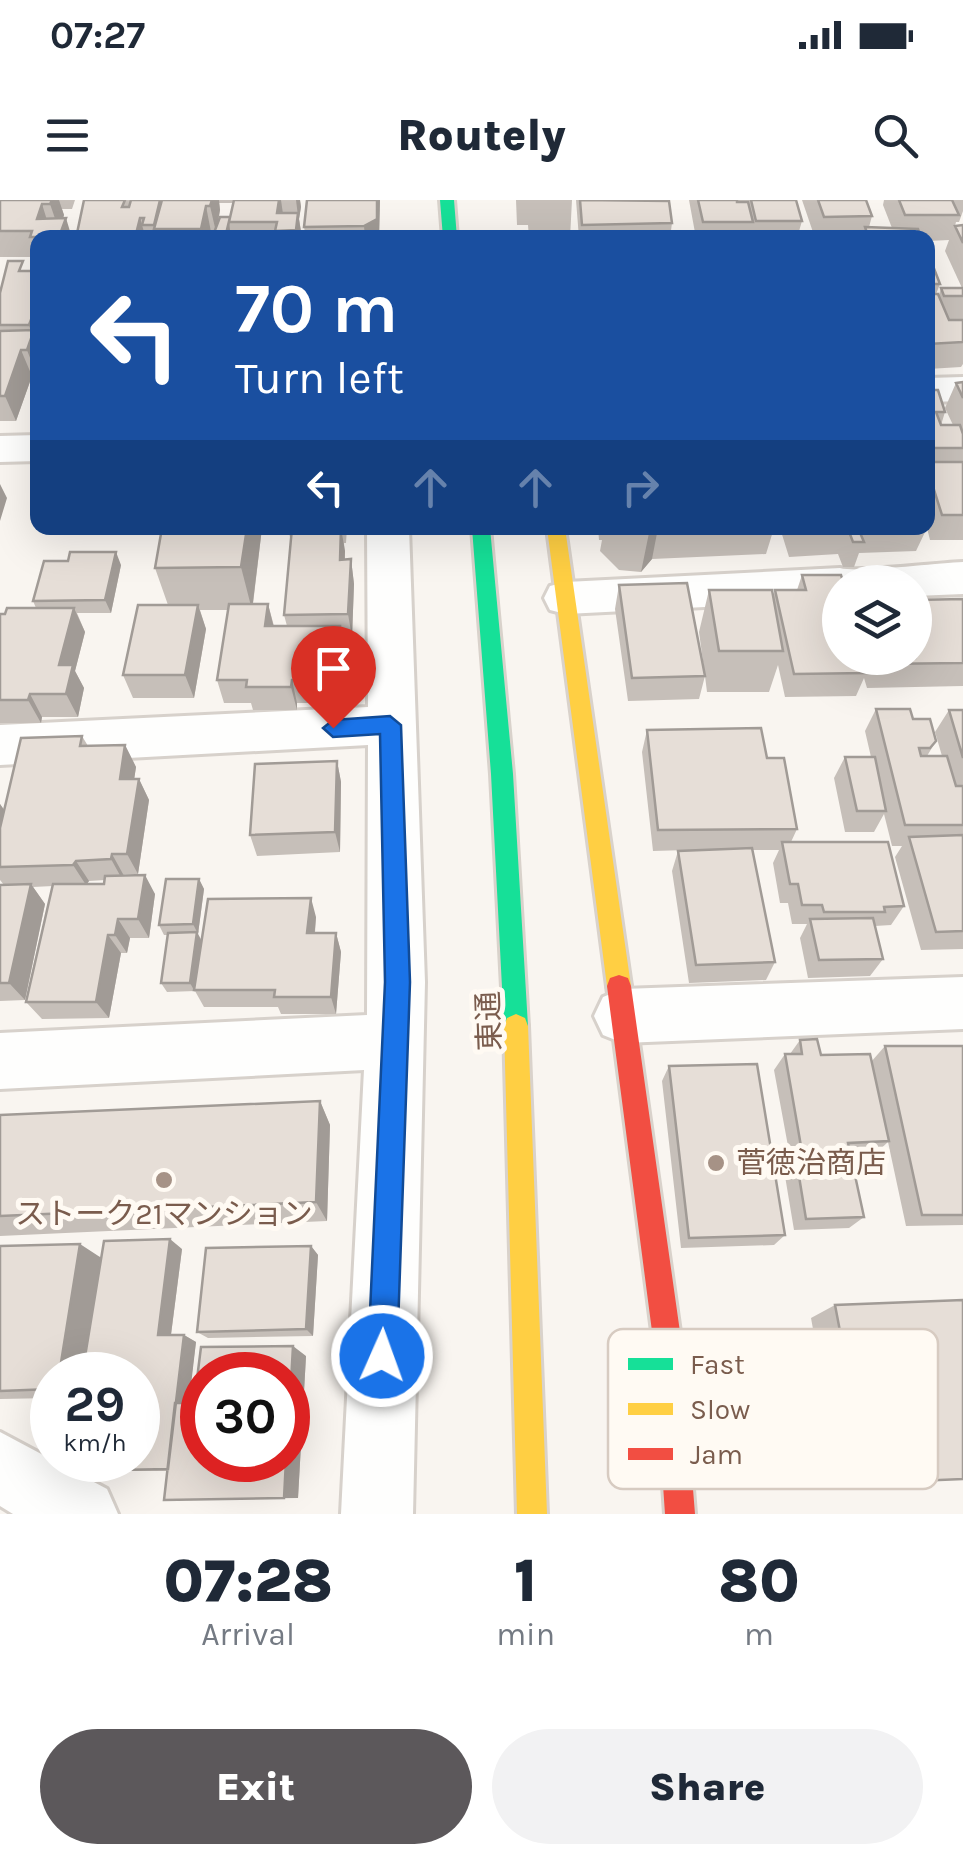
<!DOCTYPE html>
<html lang="en">
<head>
<meta charset="utf-8">
<style>
  :root { --surface:#fff; --page:#f2f2f3; --text:#1f2937; --muted:#747a83; --accent:#5c585b }
  body { margin:0; font-family:Karla,"Noto Sans JP",sans-serif; background:var(--page); color:var(--text); height:100vh; display:flex; flex-direction:column; font-size:38px; white-space:nowrap }
  * { box-sizing:border-box; margin:0 }
  p { font-size:32px; color:var(--muted) }
  .icon { flex:none; width:55px; height:55px; fill:none; stroke:currentColor; stroke-width:2; stroke-linecap:round; stroke-linejoin:round }
  .map { position:relative; height:1314px; overflow:hidden }
  .sheet { display:flex; flex-direction:column; background:var(--surface); flex:1 }
  .sheet>* { flex:none }
  .guide { position:absolute; left:30px; top:30px; width:905px; height:305px; border-radius:20px; box-shadow:0 10px 40px #0002; background:#1a4fa0; color:#fff; overflow:hidden }
  .controls { position:absolute; left:822px; top:365px; display:grid; gap:20px }
  .controls a { display:grid; place-items:center; width:110px; height:110px; border-radius:50%; background:var(--surface); box-shadow:0 10px 40px #0002; font-size:50px }
  .speed { position:absolute; left:30px; top:1152px; display:flex; gap:20px; font-size:50px; font-weight:700; text-align:center }
  .speed>* { display:grid; place-content:center; width:130px; height:130px; border-radius:50%; background:var(--surface); box-shadow:0 10px 40px #0002; line-height:1 }
  .speed small { font-size:25px; font-weight:400 }
  .speed .limit { border:15px solid #d22; background:#fff; color:#111 }
  .pin { position:absolute; display:grid; place-items:center; width:85px; height:85px; color:#fff; margin:-102px -42px; border-radius:50% 50% 50% 0; rotate:-45deg; box-shadow:0 0 10px #0007 }
  .pin .icon { rotate:45deg }
  .me { position:absolute; width:110px; margin:-55px; rotate:2deg; stroke-linejoin:round; filter:drop-shadow(0 0 8px #0008) }
  .turn { display:flex; align-items:center; gap:35px; height:210px; padding:0 40px; font-size:45px }
  .turn .icon { width:130px; height:130px; stroke-width:2.5 }
  .turn b { display:block; font-size:70px; line-height:85px }
  .lanes { display:flex; align-items:center; height:95px; padding:0 40px; background:#0003; justify-content:center; gap:50px; direction:ltr }
  .lanes .off { opacity:.35 }
  .eta { display:flex; justify-content:space-evenly; align-items:center; height:170px; text-align:center }
  .eta b { font-size:60px; font-weight:800; line-height:70px }
  .action { display:flex; gap:20px; margin-top:auto; padding:20px 40px }
  .action a { flex:1; height:115px; border-radius:60px; background:var(--accent); color:#fff; font-size:40px; font-weight:800; line-height:115px; text-align:center }
  .action a+a { background:var(--page); color:var(--text) }
  .status { display:flex; justify-content:space-between; align-items:center; height:70px; padding:0 50px; background:var(--surface); direction:ltr }
  .status svg { height:28px; fill:currentColor }
  header { display:flex; justify-content:space-between; align-items:center; height:130px; padding:0 40px; background:var(--surface); font-size:45px; font-weight:800 }
  .map>svg:first-child { display:block }
  .lines { fill:none; stroke-linecap:round; stroke-linejoin:round }
  .street-casing { stroke:#d7d1cb; stroke-width:6 }
  .fast-casing { stroke:#d9d2cb; stroke-width:6 }
  .slow-casing { stroke:#d9d2cb; stroke-width:6 }
  .jam-casing { stroke:#d9d2cb; stroke-width:6 }
  .street { fill:#fefefd; fill-rule:evenodd }
  .fast { fill:#16e098; fill-rule:evenodd }
  .slow { fill:#ffcf43; fill-rule:evenodd }
  .jam { fill:#f24e42; fill-rule:evenodd }
  .wall { fill:#c6bfb9; fill-rule:evenodd }
  .shaded-wall { fill:#a19b96 }
  .building { fill:#e6ded7; stroke:#a19b96; stroke-width:2.5 }
  .route { fill:#1a73e8; stroke:#114b97; stroke-width:2.5 }
  .poi-dot { fill:#a69286; stroke:#fffaf3; stroke-width:4 }
  .labels { text-anchor:middle; dominant-baseline:central; stroke-width:10; stroke-linejoin:round; paint-order:stroke }
  .street-label { font-size:30px; fill:#7a5c4d; stroke:#fffaf3 }
  .poi-label { font-size:30px; fill:#7a5c4d; stroke:#fffaf3; text-anchor:start }
  .key { fill:#fffaf3; stroke:#d7cbc1; stroke-width:2.5 }
  .key-label { font-size:28px; fill:#7a5c4d }
</style>
</head>
<body>
<div class="status"><b>07:27</b><svg viewBox="0 0 49 12"><path d="M0 12V9h3v3zM5 12V6h3v6zM10 12V3h3v9zM15 12V0h3v12zM26 1h20v11H26zM47 4h2v5h-2z"/></svg></div>
<header><svg class="icon" aria-label="menu" viewBox="0 0 24 24"><path d="M4 6h16M4 12h16M4 18h16"/></svg>Routely<svg class="icon" aria-label="search" viewBox="0 0 24 24"><circle cx="10" cy="10" r="6"/><path d="M15 15l6 6"/></svg></header>
<div class="map">
<svg width="963" height="1314" viewBox="0 0 963 1314">
  <rect width="100%" height="100%" fill="#f9f5f0"/>
  <g class="lines">
    <defs>
      <path id="street" d="M 963,177 L 963,201 L 928,202 L 928,178 Z
        M 38,235 L 38,261 L 0,262 L 0,236 Z
        M 367,328 L 409,328 L 425,782 L 413,1314 L 341,1314 L 364,870 L 0,889 L 0,833 L 367,815 L 368,545 L 0,565 L 0,525 L 368,507 Z
        M 963,362 L 963,394 L 915,396 L 915,382 L 840,382 L 840,400 L 566,414 L 550,410 L 544,398 L 550,386 L 566,382 L 840,368 C 857,373 937,363 963,362 Z
        M 963,777 L 963,829 L 623,843 L 603,835 L 594,816 L 603,797 L 623,789 Z
        M 0,1232 L 107,1289 L 118,1314 L 13,1314 L 0,1306 Z"/>
      <path id="fast" d="M 440,0 L 454,0 L 457,38 L 443,38 Z
        M 472,328 L 490,328 L 513,574 L 528,826 L 525,834 L 516,838 L 507,834 L 504,826 L 491,574 Z"/>
      <path id="slow" d="M 547,328 L 565,328 L 631,786 L 628,794 L 619,797 L 610,794 L 607,786 Z
        M 516,814 L 525,818 L 528,826 L 547,1314 L 517,1314 L 504,826 L 507,818 Z"/>
      <path id="jam" d="M 619,775 L 628,778 L 631,786 L 681,1139 L 695,1314 L 665,1314 L 653,1139 L 607,786 L 610,778 Z"/>
    </defs>
    <!-- street casing -->
    <use href="#street" class="street-casing"/>
    <!-- fast casing -->
    <use href="#fast" class="fast-casing"/>
    <!-- slow casing -->
    <use href="#slow" class="slow-casing"/>
    <!-- jam casing -->
    <use href="#jam" class="jam-casing"/>
    <!-- street -->
    <use href="#street" class="street"/>
    <!-- fast -->
    <use href="#fast" class="fast"/>
    <!-- slow -->
    <use href="#slow" class="slow"/>
    <!-- jam -->
    <use href="#jam" class="jam"/>
  </g>
  <!-- wall -->
  <path class="wall" d="M 0,0 L 75,0 L 72,9 L 62,9 L 64,15 L 63,19 L 38,38 L 38,60 L 36,57 L 0,57 Z
    M 84,0 L 300,0 L 301,7 L 299,19 L 302,38 L 232,38 L 232,35 L 231,38 L 212,38 L 214,32 L 211,32 L 210,38 L 145,38 L 144,32 L 142,38 L 76,38 ZM 219,3 L 233,3 L 230,17 L 218,23 L 220,10 Z
    M 380,0 L 379,38 L 306,38 L 304,27 Z
    M 516,0 L 572,0 L 570,38 L 529,38 L 528,25 L 517,25 Z
    M 576,0 L 656,0 L 672,23 L 670,38 L 579,38 Z
    M 689,0 L 742,0 L 741,2 L 742,0 L 796,0 L 802,21 L 797,38 L 696,38 Z
    M 802,0 L 866,0 L 872,16 L 869,27 L 892,28 L 883,5 L 884,0 L 963,0 L 963,11 L 959,22 L 956,22 L 955,26 L 963,25 L 963,164 L 961,167 L 928,169 L 928,53 L 940,84 L 936,94 L 939,95 L 941,88 L 962,88 L 945,51 L 949,40 L 928,41 L 928,38 L 815,38 Z
    M 27,71 L 38,71 L 38,174 L 37,176 L 32,176 L 16,221 L 0,221 L 0,93 Z
    M 963,182 L 963,340 L 930,340 L 927,328 L 916,351 L 859,353 L 854,367 L 843,367 L 838,354 L 789,357 L 780,328 L 928,328 L 928,190 L 945,212 L 941,225 L 953,225 L 945,208 L 956,183 Z
    M 70,328 L 131,328 L 130,332 L 72,332 Z
    M 162,328 L 262,328 L 253,404 L 268,404 L 274,426 L 287,426 L 284,415 L 291,342 L 288,328 L 347,328 L 346,343 L 344,343 L 345,359 L 351,359 L 354,384 L 352,437 L 342,438 L 344,450 L 339,503 L 297,503 L 297,510 L 253,510 L 251,503 L 224,503 L 217,480 L 228,410 L 200,410 L 206,429 L 194,498 L 133,498 L 123,475 L 168,405 L 155,368 Z
    M 598,328 L 774,328 L 766,354 L 652,359 L 641,372 L 619,370 L 600,351 L 602,340 L 599,340 Z
    M 121,365 L 111,413 L 77,413 L 85,432 L 75,471 L 84,488 L 78,517 L 42,517 L 41,523 L 0,523 L 0,414 L 36,408 L 33,401 Z
    M 802,375 L 840,458 L 915,458 L 963,399 L 963,486 L 867,488 L 864,478 L 856,496 L 785,497 L 778,465 L 769,492 L 707,492 L 705,476 L 699,499 L 628,501 L 615,409 L 619,385 L 705,476 L 699,432 L 709,390 L 773,398 L 775,390 L 797,390 Z
    M 876,509 L 913,519 L 936,541 L 927,556 L 942,556 L 935,532 L 949,510 L 963,510 L 963,749 L 921,750 L 895,657 L 902,646 L 892,646 L 884,614 L 874,632 L 845,632 L 834,578 L 845,557 L 871,557 L 865,531 Z
    M 647,530 L 767,558 L 797,629 L 791,642 L 904,706 L 891,725 L 875,726 L 883,759 L 870,776 L 808,778 L 800,738 L 807,724 L 792,724 L 788,703 L 780,703 L 773,663 L 779,650 L 752,650 L 775,762 L 766,780 L 689,783 L 672,671 L 678,651 L 687,650 L 653,651 L 642,552 Z
    M 82,536 L 88,546 L 125,545 L 136,567 L 134,579 L 139,579 L 149,600 L 138,674 L 123,674 L 155,694 L 149,738 L 130,738 L 127,753 L 121,753 L 109,818 L 42,819 L 26,802 L 53,686 L 33,687 L 45,704 L 25,800 L 0,801 L 0,685 L 4,685 L 0,680 L 0,604 L 4,610 ZM 105,680 L 104,684 L 87,684 L 89,681 Z
    M 337,561 L 341,582 L 340,652 L 257,656 L 250,635 Z
    M 199,679 L 204,689 L 198,734 L 202,741 L 316,717 L 315,733 L 336,733 L 341,752 L 336,814 L 281,814 L 278,807 L 204,807 L 195,791 L 167,792 L 161,783 L 168,735 L 164,735 L 159,725 Z
    M 800,840 L 821,855 L 871,862 L 885,846 L 963,846 L 963,1025 L 906,1026 L 888,942 L 875,954 L 850,955 L 864,1017 L 849,1028 L 794,1030 L 783,964 L 790,957 L 774,870 L 785,854 L 790,854 Z
    M 669,866 L 785,1035 L 774,1045 L 681,1048 L 662,881 Z
    M 320,901 L 330,925 L 327,1021 L 0,1036 L 0,915 Z
    M 0,1046 L 101,1057 L 182,1049 L 171,1135 L 184,1135 L 196,1142 L 188,1203 L 194,1203 L 306,1156 L 298,1298 L 164,1300 L 167,1271 L 66,1271 L 138,1175 L 52,1175 L 52,1198 L 0,1199 Z
    M 311,1046 L 318,1055 L 313,1136 L 208,1138 L 197,1132 Z
    M 835,1105 L 963,1279 L 841,1284 L 811,1118 Z"/>
  <!-- shaded-wall -->
  <path class="shaded-wall" d="M 52,0 L 59,0 L 64,15 L 59,30 L 50,4 Z
    M 212,0 L 219,0 L 220,10 L 216,32 L 210,6 Z
    M 279,0 L 281,0 L 284,21 L 277,13 Z
    M 296,0 L 300,0 L 301,7 L 299,19 L 302,38 L 297,38 L 296,30 L 298,16 Z
    M 377,0 L 380,0 L 379,38 L 365,38 L 364,26 Z
    M 42,4 L 50,30 L 37,19 Z
    M 206,6 L 211,32 L 210,38 L 203,38 L 201,29 Z
    M 66,18 L 72,38 L 60,38 Z
    M 140,18 L 144,32 L 142,38 L 135,38 Z
    M 229,22 L 231,38 L 225,38 Z
    M 38,101 L 38,174 L 37,176 L 27,150 L 32,135 L 29,125 Z
    M 21,150 L 32,176 L 16,221 L 5,196 Z
    M 0,284 L 7,298 L 0,321 Z
    M 247,328 L 262,328 L 252,410 L 241,367 Z
    M 341,328 L 345,351 L 344,384 L 340,360 Z
    M 650,328 L 658,328 L 652,359 L 641,372 Z
    M 116,352 L 121,365 L 111,413 L 105,400 Z
    M 351,359 L 354,384 L 352,437 L 348,414 Z
    M 268,404 L 274,428 L 265,426 Z
    M 198,405 L 206,429 L 194,498 L 185,475 Z
    M 74,408 L 85,432 L 75,471 L 84,488 L 78,517 L 66,494 L 59,465 Z
    M 340,426 L 344,450 L 339,503 L 335,480 Z
    M 292,480 L 297,503 L 297,510 L 291,487 Z
    M 30,494 L 42,517 L 41,523 L 28,500 Z
    M 125,545 L 136,567 L 131,601 L 120,579 Z
    M 337,561 L 341,582 L 340,652 L 335,632 Z
    M 139,579 L 149,600 L 138,674 L 127,654 Z
    M 0,604 L 7,614 L 0,641 Z
    M 112,654 L 123,674 L 122,679 L 111,659 Z
    M 76,661 L 89,681 L 86,685 L 73,665 Z
    M 145,675 L 155,694 L 149,738 L 138,719 Z
    M 199,679 L 204,689 L 198,734 L 202,742 L 195,792 L 190,783 L 197,732 L 193,724 Z
    M 31,684 L 45,704 L 25,800 L 9,783 Z
    M 311,698 L 316,717 L 313,752 L 307,733 Z
    M 118,719 L 130,738 L 127,753 L 115,735 Z
    M 336,733 L 341,752 L 336,814 L 331,797 Z
    M 108,735 L 121,753 L 109,818 L 96,802 Z
    M 320,901 L 330,925 L 327,1021 L 316,1002 Z
    M 170,1039 L 182,1049 L 170,1142 L 158,1135 Z
    M 80,1044 L 106,1061 L 90,1175 L 59,1175 Z
    M 311,1046 L 318,1055 L 313,1136 L 306,1129 Z
    M 184,1135 L 196,1142 L 181,1271 L 168,1269 Z
    M 293,1146 L 306,1156 L 298,1298 L 284,1298 L 286,1260 L 288,1260 Z"/>
  <!-- building -->
  <path class="building" d="M 0,0 L 52,0 L 50,4 L 42,4 L 37,19 L 66,18 L 59,37 L 30,37 L 32,31 L 0,31 Z
    M 84,0 L 125,0 L 122,7 L 129,7 L 131,0 L 160,0 L 154,25 L 142,25 L 144,18 L 140,18 L 135,38 L 76,38 Z
    M 162,0 L 212,0 L 210,6 L 206,6 L 201,29 L 154,29 Z
    M 234,0 L 279,0 L 277,13 L 298,13 L 296,30 L 275,31 L 277,22 L 229,22 Z
    M 307,0 L 377,0 L 377,19 L 364,26 L 304,27 Z
    M 580,0 L 669,1 L 672,23 L 582,25 Z
    M 698,0 L 737,0 L 737,2 L 748,2 L 753,22 L 703,22 Z
    M 751,0 L 796,0 L 802,21 L 756,21 Z
    M 818,0 L 866,0 L 872,16 L 824,17 Z
    M 899,0 L 952,0 L 959,15 L 905,15 Z
    M 220,17 L 230,17 L 225,38 L 212,38 Z
    M 963,25 L 963,43 L 955,26 Z
    M 865,27 L 918,29 L 921,38 L 857,38 L 855,33 L 867,33 Z
    M 928,53 L 940,84 L 928,84 Z
    M 8,61 L 23,61 L 19,71 L 38,71 L 38,101 L 29,125 L 0,125 L 0,93 Z
    M 941,88 L 963,88 L 963,96 L 944,96 Z
    M 928,94 L 938,94 L 949,120 L 963,120 L 963,142 L 928,144 Z
    M 34,130 L 27,150 L 21,150 L 5,196 L 0,196 L 0,131 Z
    M 963,182 L 963,198 L 956,183 Z
    M 928,190 L 938,190 L 945,212 L 936,212 L 941,225 L 960,225 L 963,234 L 963,248 L 928,248 Z
    M 928,262 L 963,262 L 963,315 L 942,315 L 928,271 Z
    M 162,328 L 247,328 L 241,367 L 155,368 Z
    M 292,328 L 341,328 L 340,360 L 351,359 L 348,414 L 284,415 Z
    M 796,328 L 858,328 L 864,342 L 853,342 L 848,329 L 797,332 Z
    M 70,352 L 116,352 L 105,400 L 33,401 L 44,361 L 68,361 Z
    M 802,375 L 841,375 L 843,382 L 840,382 L 840,458 L 863,458 L 867,473 L 794,474 L 775,390 L 806,390 Z
    M 687,383 L 705,476 L 632,478 L 619,385 Z
    M 709,390 L 772,390 L 783,451 L 719,451 Z
    M 963,399 L 963,463 L 878,464 L 876,458 L 915,458 L 915,400 Z
    M 229,404 L 268,404 L 265,426 L 340,426 L 335,480 L 292,480 L 291,487 L 246,487 L 247,480 L 217,480 Z
    M 138,405 L 198,405 L 185,475 L 123,475 Z
    M 7,408 L 74,408 L 59,465 L 73,465 L 66,494 L 30,494 L 28,500 L 0,500 L 0,414 L 5,414 Z
    M 876,509 L 910,509 L 913,519 L 930,519 L 936,541 L 930,548 L 919,548 L 921,556 L 947,556 L 956,586 L 963,586 L 963,625 L 905,625 Z
    M 949,510 L 963,510 L 963,558 Z
    M 761,528 L 767,558 L 784,558 L 797,629 L 658,630 L 647,530 Z
    M 82,536 L 80,546 L 125,545 L 120,579 L 139,579 L 127,654 L 112,654 L 111,659 L 76,661 L 73,665 L 0,667 L 0,628 L 21,538 Z
    M 845,557 L 875,557 L 886,611 L 857,611 Z
    M 337,561 L 335,632 L 250,635 L 255,564 Z
    M 963,635 L 963,731 L 936,732 L 909,637 Z
    M 782,642 L 888,642 L 904,706 L 884,707 L 885,712 L 824,712 L 822,705 L 802,705 L 798,684 L 790,684 Z
    M 752,648 L 775,762 L 696,765 L 678,651 Z
    M 145,675 L 138,719 L 118,719 L 115,735 L 108,735 L 96,802 L 26,802 L 53,684 L 104,684 L 105,676 Z
    M 166,679 L 199,679 L 193,724 L 159,725 Z
    M 31,684 L 9,783 L 0,783 L 0,685 Z
    M 311,698 L 307,733 L 336,733 L 331,797 L 274,797 L 275,790 L 194,790 L 208,699 Z
    M 873,718 L 883,759 L 819,760 L 810,719 Z
    M 197,732 L 190,783 L 161,783 L 168,733 Z
    M 817,839 L 821,855 L 870,854 L 889,941 L 848,943 L 864,1017 L 806,1019 L 795,952 L 802,952 L 785,854 L 802,854 L 800,840 Z
    M 885,846 L 963,846 L 963,1015 L 922,1015 Z
    M 757,864 L 785,1035 L 689,1038 L 669,866 Z
    M 320,901 L 316,1002 L 0,1016 L 0,915 Z
    M 170,1039 L 158,1135 L 184,1135 L 168,1269 L 66,1271 L 68,1260 L 138,1260 L 138,1175 L 82,1175 L 104,1041 Z
    M 80,1044 L 59,1175 L 52,1175 L 52,1189 L 0,1191 L 0,1046 Z
    M 311,1046 L 306,1129 L 197,1132 L 206,1048 Z
    M 963,1100 L 963,1279 L 869,1283 L 835,1105 Z
    M 293,1146 L 288,1237 L 288,1175 L 202,1175 L 202,1260 L 286,1260 L 284,1298 L 164,1300 L 175,1203 L 194,1203 L 201,1147 Z"/>
  <!-- route -->
  <path class="route" d="M 390,516 L 401,525 L 410,782 L 397,1156 L 393,1167 L 382,1171 L 372,1167 L 368,1156 L 385,782 L 380,534 L 333,537 L 323,528 L 333,520 Z"/>
  <!-- markers -->
  <g class="poi-dot">
    <circle cx="716" cy="963" r="10"/>
    <circle cx="164" cy="980" r="10"/>
  </g>
  <g class="labels">
    <!-- street labels -->
    <g class="street-label">
      <text transform="translate(489 821) rotate(-92)">東通</text>
    </g>
    <!-- poi labels -->
    <g class="poi-label">
      <text x="736" y="963">菅徳治商店</text>
      <text x="164" y="1014" text-anchor="middle">ストーク21マンション</text>
    </g>
  </g>
  <!-- legend -->
  <rect x="608" y="1129" width="330" height="160" rx="15" class="key"/>
  <rect x="628" y="1158" width="45" height="12" fill="#16e098"/>
  <rect x="628" y="1203" width="45" height="12" fill="#ffcf43"/>
  <rect x="628" y="1248" width="45" height="12" fill="#f24e42"/>
  <g class="key-label">
    <text x="690" y="1174">Fast</text>
    <text x="690" y="1219">Slow</text>
    <text x="690" y="1264">Jam</text>
  </g>
</svg>
<div class="controls">
<a><svg class="icon" aria-label="layers" viewBox="0 0 24 24"><path d="M12 4l9 5-9 5-9-5zM3 14l9 5 9-5"/></svg></a>
</div>
<div class="speed"><div>29<small>km/h</small></div><div class="limit">30</div></div>
<div class="pin" style="left:333px;top:528px;background:#d93025"><svg class="icon" aria-label="arrive" viewBox="0 0 24 24"><path d="M6 21V4h12l-3 4 3 4H6"/></svg></div>
<svg class="me" style="left:382px;top:1156px" viewBox="-20 -20 40 40"><circle r="17" fill="#1a73e8" stroke="#fff" stroke-width="3"/><path d="M0-11L8 9 0 5-8 9z" fill="#fff"/></svg>
<div class="guide">
<div class="turn"><svg class="icon" aria-label="left" viewBox="0 0 24 24"><path d="M17 20v-9H6M10 6l-5 5 5 5"/></svg><div><b>70 m</b>Turn left</div></div>
<div class="lanes"><svg class="icon" aria-label="left" viewBox="0 0 24 24"><path d="M17 20v-9H6M10 6l-5 5 5 5"/></svg><svg class="icon off" aria-label="ahead" viewBox="0 0 24 24"><path d="M12 20V5M6 11l6-6 6 6"/></svg><svg class="icon off" aria-label="ahead" viewBox="0 0 24 24"><path d="M12 20V5M6 11l6-6 6 6"/></svg><svg class="icon off" aria-label="right" viewBox="0 0 24 24"><path d="M7 20v-9h11M14 6l5 5-5 5"/></svg></div>
</div>
</div>
<section class="sheet">
<div class="eta">
<div><b>07:28</b><p>Arrival</p></div>
<div><b>1</b><p>min</p></div>
<div><b>80</b><p>m</p></div>
</div>
<div class="action"><a>Exit</a><a>Share</a></div>
</section>
</body>
</html>
